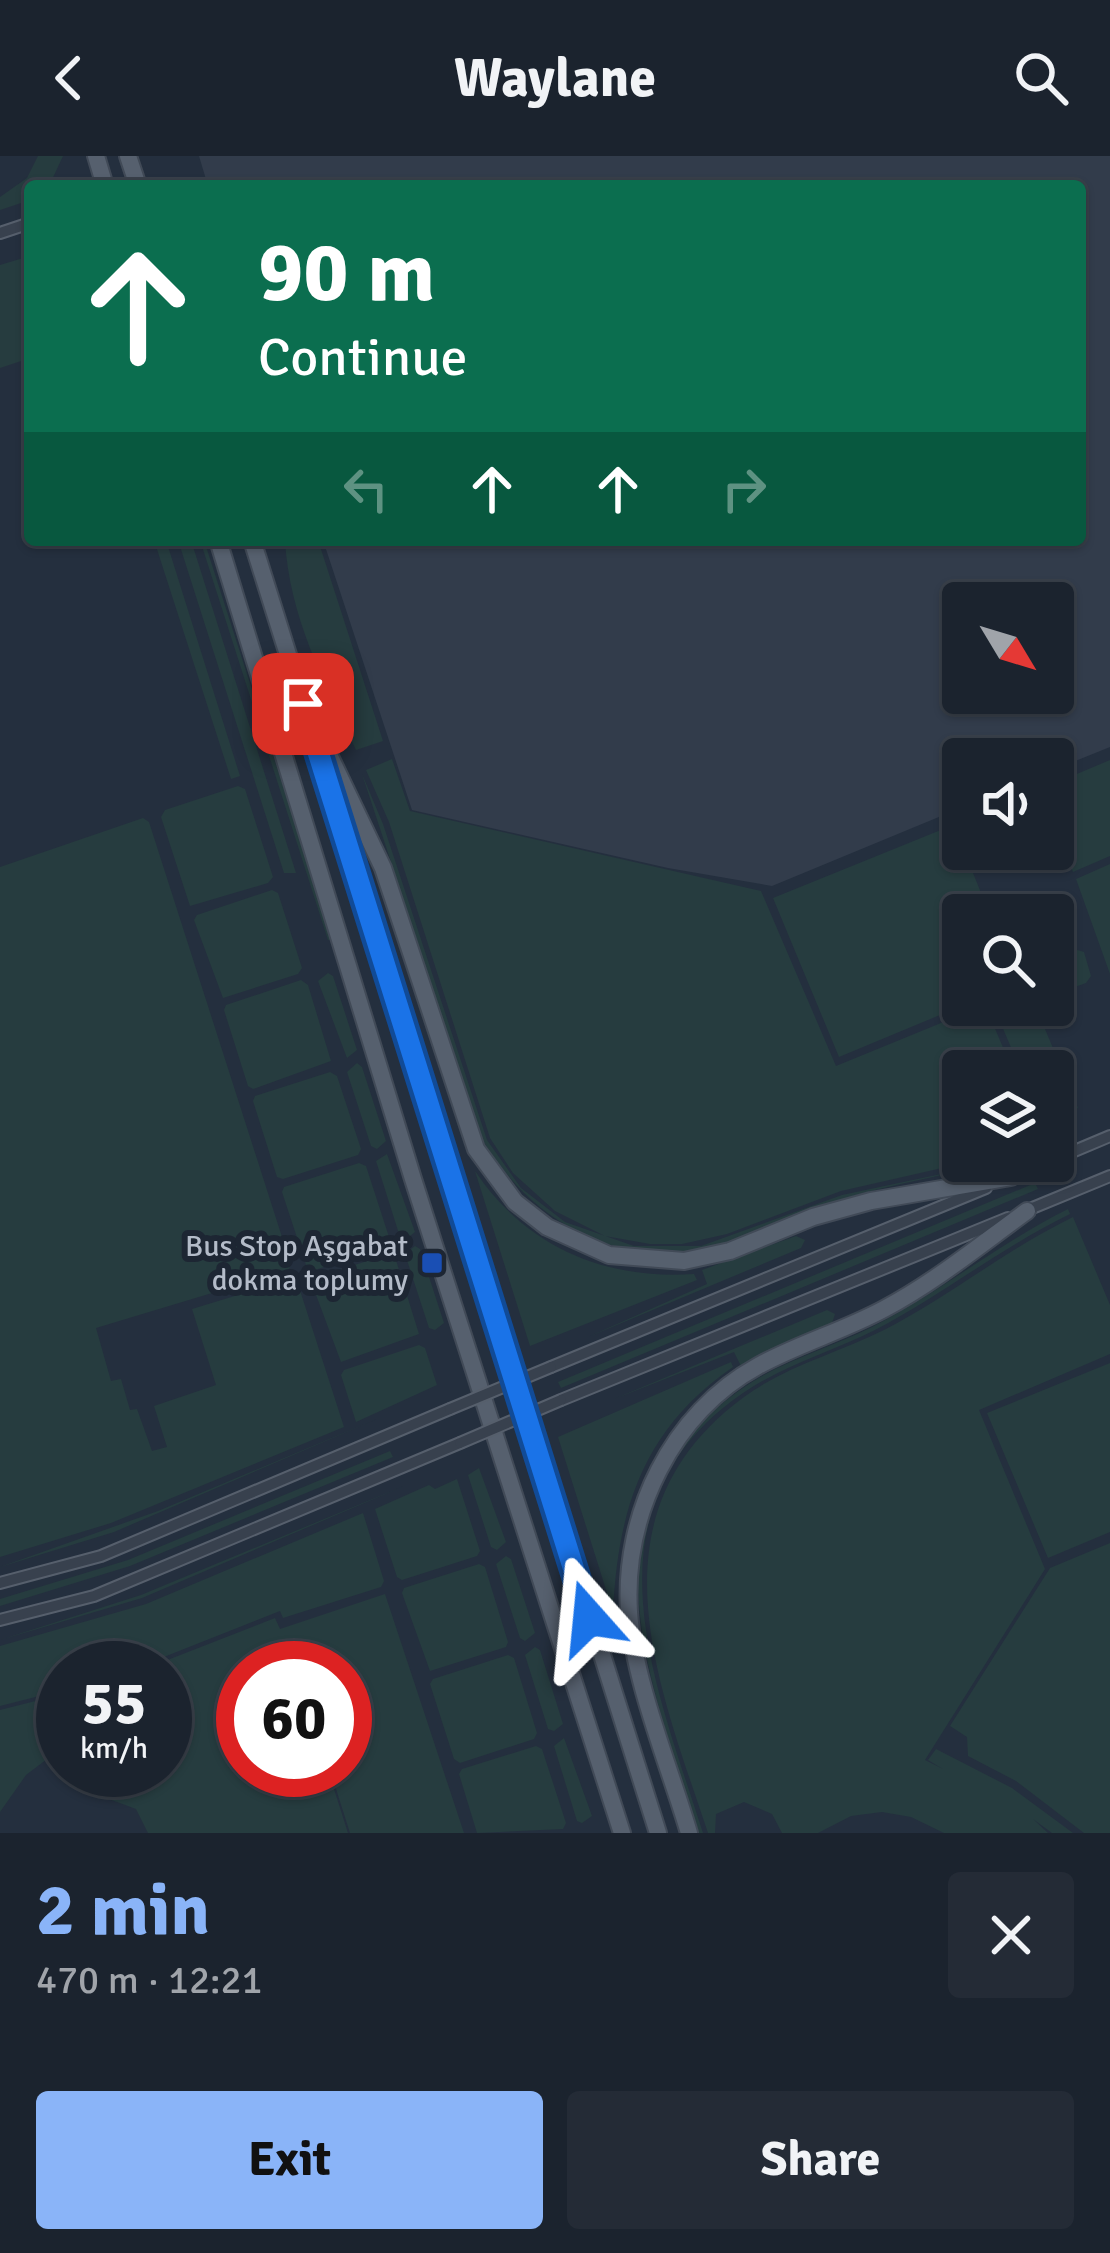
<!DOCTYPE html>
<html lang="en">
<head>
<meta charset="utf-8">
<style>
  :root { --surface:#1b232e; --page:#242b36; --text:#f1f3f6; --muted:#a0a4aa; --line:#39404a; --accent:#8ab4f8 }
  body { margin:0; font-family:Signika,sans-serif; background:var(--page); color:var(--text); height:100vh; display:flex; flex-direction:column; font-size:45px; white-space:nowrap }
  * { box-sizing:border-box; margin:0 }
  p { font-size:39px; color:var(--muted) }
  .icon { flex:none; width:66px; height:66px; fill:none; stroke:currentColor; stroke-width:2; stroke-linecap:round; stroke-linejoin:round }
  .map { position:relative; height:1677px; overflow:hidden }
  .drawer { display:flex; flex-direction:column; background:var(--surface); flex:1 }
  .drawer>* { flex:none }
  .top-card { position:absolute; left:24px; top:24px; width:1062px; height:366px; border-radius:12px; box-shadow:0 3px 9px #0004,0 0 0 3px var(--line); background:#0b6e4f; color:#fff; overflow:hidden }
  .needle { width:78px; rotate:128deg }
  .fabs { position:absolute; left:942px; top:426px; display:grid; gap:24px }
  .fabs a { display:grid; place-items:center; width:132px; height:132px; border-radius:12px; background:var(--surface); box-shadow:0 3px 9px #0004,0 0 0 3px var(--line); font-size:60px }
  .speed { position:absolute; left:36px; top:1485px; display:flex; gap:24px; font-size:60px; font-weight:700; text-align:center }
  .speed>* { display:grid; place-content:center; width:156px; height:156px; border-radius:50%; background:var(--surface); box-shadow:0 3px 9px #0004,0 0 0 3px var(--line); line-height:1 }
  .speed small { font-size:30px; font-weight:400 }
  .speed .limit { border:18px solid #d22; background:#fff; color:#111 }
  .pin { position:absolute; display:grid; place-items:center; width:102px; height:102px; color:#fff; margin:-51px; border-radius:24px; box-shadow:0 6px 18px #0006 }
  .me { position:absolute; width:132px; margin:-66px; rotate:342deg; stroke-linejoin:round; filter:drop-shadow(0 0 9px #0008) }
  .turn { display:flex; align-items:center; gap:42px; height:252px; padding:0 36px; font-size:54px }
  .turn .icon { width:156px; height:156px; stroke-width:2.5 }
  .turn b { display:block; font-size:84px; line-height:102px }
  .lanes { display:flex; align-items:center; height:114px; padding:0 36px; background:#0003; justify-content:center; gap:60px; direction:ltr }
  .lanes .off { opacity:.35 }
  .round { display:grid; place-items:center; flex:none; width:126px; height:126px; border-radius:12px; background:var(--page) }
  .headline { display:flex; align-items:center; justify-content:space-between; height:204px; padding:0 36px }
  h1 { font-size:72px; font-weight:700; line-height:90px; color:var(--accent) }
  .action { display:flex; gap:24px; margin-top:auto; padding:24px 36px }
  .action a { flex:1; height:138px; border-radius:12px; background:var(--accent); color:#111; font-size:48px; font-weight:700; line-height:138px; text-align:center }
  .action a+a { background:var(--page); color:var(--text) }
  header { display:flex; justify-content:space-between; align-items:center; height:156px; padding:0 36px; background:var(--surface); font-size:54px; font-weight:700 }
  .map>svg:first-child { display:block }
  .airport { fill:#323c4b; fill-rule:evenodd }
  .green { fill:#263c3f }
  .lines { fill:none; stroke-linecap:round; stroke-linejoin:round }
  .minor-casing { stroke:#565f6c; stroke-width:14 }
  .primary-casing { stroke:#414a57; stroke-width:20 }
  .minor { stroke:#38414e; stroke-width:10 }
  .primary { stroke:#56606e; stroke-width:16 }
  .minor-bridge-casing { stroke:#565f6c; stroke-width:14; stroke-linecap:butt }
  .minor-bridge { stroke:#38414e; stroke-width:10 }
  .route-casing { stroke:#114b97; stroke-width:30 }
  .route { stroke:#1a73e8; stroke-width:21 }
  .transit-dot { fill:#1a4fb4; stroke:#1d2633; stroke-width:4.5 }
  .labels { text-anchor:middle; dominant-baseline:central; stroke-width:12; stroke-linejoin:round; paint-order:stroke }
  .poi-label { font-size:30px; fill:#b4bcc9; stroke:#1d2633; text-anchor:end }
</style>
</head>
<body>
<header><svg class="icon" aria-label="back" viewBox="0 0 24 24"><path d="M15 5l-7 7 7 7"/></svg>Waylane<svg class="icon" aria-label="search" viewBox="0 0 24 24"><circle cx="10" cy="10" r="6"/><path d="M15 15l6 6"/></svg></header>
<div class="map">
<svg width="1110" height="1677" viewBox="0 0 1110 1677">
  <rect width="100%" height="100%" fill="#242f3e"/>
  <!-- airport -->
  <path class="airport" d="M 199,0 L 1110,0 L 1110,591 L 1053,614 L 1053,603 L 963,603 L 963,651 L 772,730 L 668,712 L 412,654 L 323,384 L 1080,384 L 1080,30 L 208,30 ZM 963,447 L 1053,447 L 1053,537 L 963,537 Z"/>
  <!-- green -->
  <path class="green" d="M 38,0 L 63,0 L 49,30 L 30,30 L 30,44 L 0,54 L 0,41 L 27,22 Z
    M 30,100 L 30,202 L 0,212 L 0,109 Z
    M 154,384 L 166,384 L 240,620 L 231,623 Z
    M 178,384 L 191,384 L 296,717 L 284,717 Z
    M 200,384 L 204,384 L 332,783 L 328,784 Z
    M 285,384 L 318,384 L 383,585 L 356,594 C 324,526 289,460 285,384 Z
    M 392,603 L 410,655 L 761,735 L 836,910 L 985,849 L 1013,915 L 963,915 L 963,1005 L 973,1005 L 841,1035 L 727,1078 L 682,1088 L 650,1088 L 605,1080 L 555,1055 L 513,1017 L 490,982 L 389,666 L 366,614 Z
    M 1110,604 L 1110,700 L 1073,716 L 1057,677 L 1053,678 L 1053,628 Z
    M 362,618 L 383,668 L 487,984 L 521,1032 L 565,1066 L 634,1090 L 701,1090 L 842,1039 L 1003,1005 C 949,1019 893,1027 840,1044 C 794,1058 749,1084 701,1093 C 610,1111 529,1061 483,985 Z
    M 238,630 L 245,633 L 273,721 L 268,727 L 190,750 L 161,661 L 165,654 Z
    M 143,662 L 149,666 L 291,1109 L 288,1114 L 96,1172 L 111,1225 L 121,1223 L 130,1254 L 137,1253 L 152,1295 L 167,1291 L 154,1250 L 216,1229 L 192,1153 L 290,1123 L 297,1125 L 344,1271 L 111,1367 L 0,1401 L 0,711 Z
    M 963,665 L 963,693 L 1016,693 L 971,712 L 990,759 L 963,759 L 964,849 L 839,901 L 773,742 Z
    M 1110,708 L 1110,818 L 1076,723 Z
    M 272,734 L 278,737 L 302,812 L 298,818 L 223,842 L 194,764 L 197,759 Z
    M 1071,792 L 1084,796 L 1091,820 L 1086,827 L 1053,839 L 1053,800 Z
    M 328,817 L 333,820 L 357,894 L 347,902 L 318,825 Z
    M 301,824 L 308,829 L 331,905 L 253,933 L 248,930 L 224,854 L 226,849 Z
    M 993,849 L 1035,849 L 1078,952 L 1054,962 L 1059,975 L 1053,977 L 1053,915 L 1021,915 Z
    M 357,907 L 362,911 L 386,985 L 377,993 L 371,990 L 347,916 Z
    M 330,916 L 337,920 L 361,993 L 358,999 L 283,1023 L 277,1021 L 253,945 L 255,940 Z
    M 387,998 L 415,1076 L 405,1084 L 400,1081 L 376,1005 Z
    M 359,1007 L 366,1010 L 390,1084 L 386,1090 L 312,1115 L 307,1112 L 282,1036 L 284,1031 Z
    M 475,1015 C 526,1091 605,1124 694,1118 L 697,1124 L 530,1190 Z
    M 1035,1027 L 1038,1033 L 561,1232 L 558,1226 Z
    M 1068,1053 L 1070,1058 C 1002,1091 942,1139 875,1174 C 831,1196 784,1209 743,1237 C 577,1351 655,1526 703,1677 L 699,1677 C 650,1522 573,1352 740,1234 C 780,1205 828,1193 872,1171 C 940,1136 1000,1087 1068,1053 Z
    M 1073,1061 L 1110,1149 L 1110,1198 L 979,1254 L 1045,1413 L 925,1604 L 943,1613 L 928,1604 L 936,1593 L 1012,1632 L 1073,1677 L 1052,1677 L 1033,1663 L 1048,1677 L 944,1677 L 911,1661 L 882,1656 L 851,1660 L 818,1677 L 782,1677 L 772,1658 L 744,1646 L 716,1658 L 715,1677 L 708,1677 C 658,1526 585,1358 744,1241 C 786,1210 838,1197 884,1174 C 950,1140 1007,1093 1073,1061 Z
    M 796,1080 L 805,1084 L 801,1092 L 588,1181 L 707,1128 L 702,1114 Z
    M 415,1090 L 420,1093 L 444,1167 L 435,1174 L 429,1172 L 405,1098 Z
    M 389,1098 L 395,1101 L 419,1178 L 341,1206 L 312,1128 L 314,1122 Z
    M 827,1154 L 835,1158 L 832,1167 L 741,1210 L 734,1196 L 614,1243 Z
    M 419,1189 L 425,1192 L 437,1229 L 356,1266 L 341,1219 L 344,1214 Z
    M 731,1206 L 733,1211 C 643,1273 618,1353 613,1456 L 558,1281 Z
    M 1110,1207 L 1110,1376 L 1048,1402 L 987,1257 Z
    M 377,1263 L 114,1376 L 0,1411 L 158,1355 Z
    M 390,1295 L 393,1301 L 130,1410 L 0,1450 L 0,1443 L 128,1404 Z
    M 479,1312 L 506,1386 L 497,1394 L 491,1391 L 468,1319 Z
    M 457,1323 L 480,1395 L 477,1400 L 402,1424 L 397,1421 L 375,1353 L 429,1329 L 435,1333 Z
    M 404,1330 L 142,1442 L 0,1484 L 141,1439 Z
    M 363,1357 L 384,1425 L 381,1431 L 283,1462 L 280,1455 L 136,1512 L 63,1512 L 63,1534 L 0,1550 L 0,1490 L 146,1448 Z
    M 1110,1387 L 1110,1677 L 1084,1677 L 1016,1625 L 968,1600 L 967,1581 L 950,1570 L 1050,1412 Z
    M 506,1400 L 511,1403 L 535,1477 L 525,1485 L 520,1482 L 496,1408 Z
    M 479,1408 L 485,1411 L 508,1486 L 506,1491 L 430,1515 L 402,1437 L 404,1432 Z
    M 385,1438 L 464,1677 L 350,1677 L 330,1614 L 345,1614 L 345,1512 L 243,1512 L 243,1614 L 328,1614 L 348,1677 L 148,1677 L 136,1653 L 101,1640 L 100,1625 L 118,1625 L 120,1614 L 165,1614 L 165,1512 L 147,1512 L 275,1462 L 280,1473 Z
    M 535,1491 L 540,1494 L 563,1568 L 554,1575 L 548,1573 L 525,1499 Z
    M 508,1499 L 514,1502 L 537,1577 L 534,1583 L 460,1607 L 454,1603 L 430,1528 L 433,1523 Z
    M 63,1538 L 63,1591 L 26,1619 L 0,1656 L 0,1554 Z
    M 564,1582 L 592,1660 L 582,1667 L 577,1665 L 554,1590 Z
    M 536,1590 L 542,1593 L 566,1667 L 563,1673 L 477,1677 L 459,1618 L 462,1613 Z"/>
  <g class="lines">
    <defs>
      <path id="minor" d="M 0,77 L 30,67
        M 1053,1004 L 1110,980
        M 1009,1022 L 1050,1005
        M 1025,1055 L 1110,1020
        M 551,1211 L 986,1032
        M 561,1244 L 1008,1062
        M 0,1427 L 101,1400 L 450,1253
        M 0,1464 L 94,1440 L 460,1287"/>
      <path id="primary" d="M 96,0 L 105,30
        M 128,0 L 138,30
        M 218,384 L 413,1023 L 622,1677
        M 252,384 L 658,1677
        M 323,586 L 383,712 L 476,993 L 515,1046 L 547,1071 L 609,1099 L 684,1105 L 730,1095 L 813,1061 L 871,1045 L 1011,1021
        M 689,1677 C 669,1609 634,1526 629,1456 C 623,1358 672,1257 758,1210 C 798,1188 843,1175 884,1153 C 935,1126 980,1089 1027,1055"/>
    </defs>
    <!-- minor casing -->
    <use href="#minor" class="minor-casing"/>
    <!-- primary casing -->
    <use href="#primary" class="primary-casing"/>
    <!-- minor -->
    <use href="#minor" class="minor"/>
    <!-- primary -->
    <use href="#primary" class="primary"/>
    <defs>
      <path id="minor-bridge" d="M 450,1253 L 551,1211
        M 460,1287 L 561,1244"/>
    </defs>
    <!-- minor-bridge casing -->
    <use href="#minor-bridge" class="minor-bridge-casing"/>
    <!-- minor-bridge -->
    <use href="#minor-bridge" class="minor-bridge"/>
  </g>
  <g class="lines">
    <defs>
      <path id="route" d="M 303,548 L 589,1462"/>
    </defs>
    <!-- route casing -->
    <use href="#route" class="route-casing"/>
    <!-- route -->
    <use href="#route" class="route"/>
  </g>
  <!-- markers -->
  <rect class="transit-dot" x="420" y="1095" width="24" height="24" rx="6"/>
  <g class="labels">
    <!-- poi labels -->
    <g class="poi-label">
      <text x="408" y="1090">Bus Stop Aşgabat<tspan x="408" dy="34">dokma toplumy</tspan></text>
    </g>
  </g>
</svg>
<div class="fabs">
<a><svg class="needle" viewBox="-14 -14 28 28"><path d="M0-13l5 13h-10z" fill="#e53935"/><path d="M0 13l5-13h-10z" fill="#a0a4aa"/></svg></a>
<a><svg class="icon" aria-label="sound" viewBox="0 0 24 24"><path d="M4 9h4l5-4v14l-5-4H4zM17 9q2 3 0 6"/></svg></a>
<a><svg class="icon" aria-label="search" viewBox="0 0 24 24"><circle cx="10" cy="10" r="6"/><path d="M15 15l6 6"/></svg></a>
<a><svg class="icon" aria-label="layers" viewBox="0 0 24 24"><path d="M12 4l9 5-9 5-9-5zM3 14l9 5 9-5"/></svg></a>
</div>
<div class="speed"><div>55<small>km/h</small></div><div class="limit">60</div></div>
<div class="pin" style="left:303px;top:548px;background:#d93025"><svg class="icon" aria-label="arrive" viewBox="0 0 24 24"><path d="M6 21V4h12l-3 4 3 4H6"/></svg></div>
<svg class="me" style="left:589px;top:1462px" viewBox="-20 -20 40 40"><path d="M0-17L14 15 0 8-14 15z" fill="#1a73e8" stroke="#fff" stroke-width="4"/></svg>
<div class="top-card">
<div class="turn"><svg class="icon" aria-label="ahead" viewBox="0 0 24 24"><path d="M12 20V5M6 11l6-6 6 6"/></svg><div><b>90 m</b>Continue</div></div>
<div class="lanes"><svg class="icon off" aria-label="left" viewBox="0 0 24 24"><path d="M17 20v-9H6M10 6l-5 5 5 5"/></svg><svg class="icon" aria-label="ahead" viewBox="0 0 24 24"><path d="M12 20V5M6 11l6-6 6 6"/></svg><svg class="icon" aria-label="ahead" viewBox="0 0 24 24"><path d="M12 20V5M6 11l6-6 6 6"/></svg><svg class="icon off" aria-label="right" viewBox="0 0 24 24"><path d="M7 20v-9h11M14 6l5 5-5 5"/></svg></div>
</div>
</div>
<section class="drawer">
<div class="headline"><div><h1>2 min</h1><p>470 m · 12:21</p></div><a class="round"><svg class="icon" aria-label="close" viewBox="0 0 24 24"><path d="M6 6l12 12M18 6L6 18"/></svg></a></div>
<div class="action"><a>Exit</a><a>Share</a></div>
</section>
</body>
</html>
